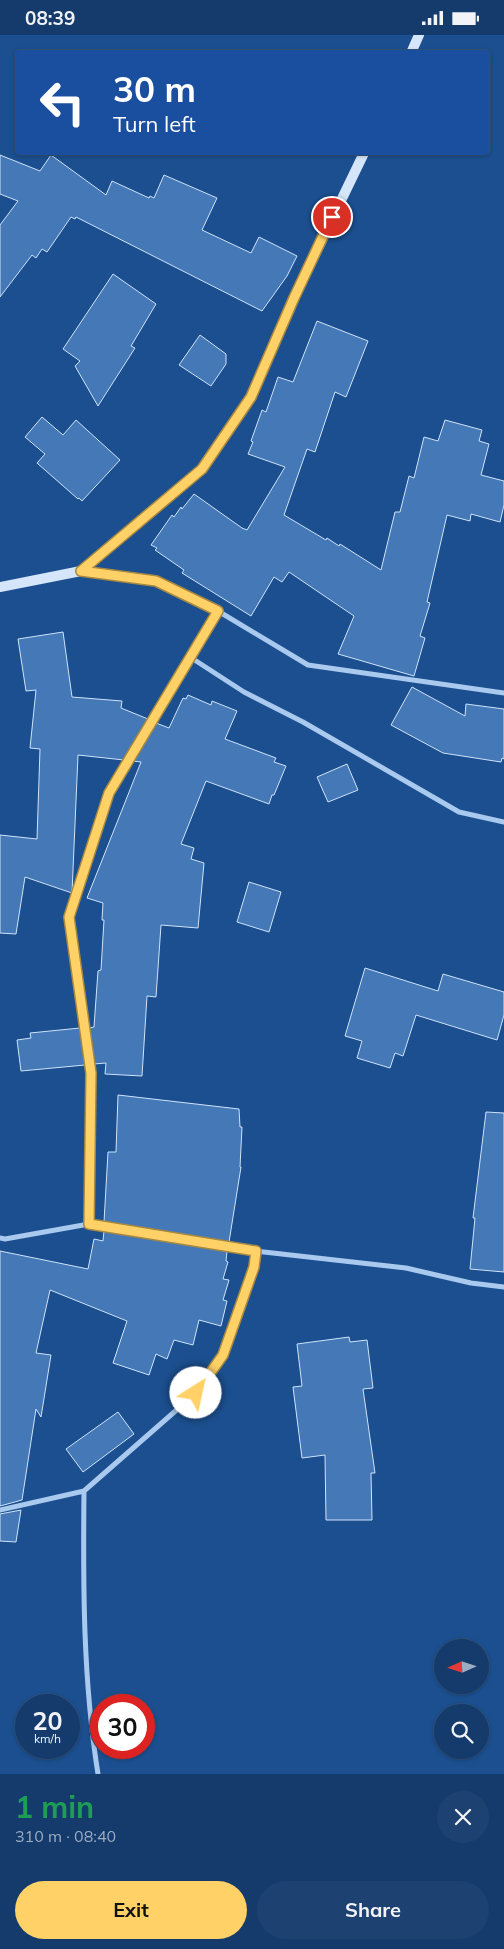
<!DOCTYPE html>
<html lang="en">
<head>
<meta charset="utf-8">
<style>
  :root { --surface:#143b6b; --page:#1d4271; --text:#f1f3f6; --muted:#9dadc1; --line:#33557e; --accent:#ffd166 }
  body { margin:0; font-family:Mulish,sans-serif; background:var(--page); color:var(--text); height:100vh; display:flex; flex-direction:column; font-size:19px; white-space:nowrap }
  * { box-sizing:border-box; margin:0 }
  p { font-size:16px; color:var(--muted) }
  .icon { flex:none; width:28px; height:28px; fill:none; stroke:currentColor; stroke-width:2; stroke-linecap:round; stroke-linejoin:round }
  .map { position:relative; height:1739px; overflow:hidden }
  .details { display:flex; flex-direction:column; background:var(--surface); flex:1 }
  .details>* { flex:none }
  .guide { position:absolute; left:15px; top:15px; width:475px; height:105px; border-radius:5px; box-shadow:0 1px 4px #0004,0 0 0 1px var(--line); background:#1a4fa0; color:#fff; overflow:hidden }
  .needle { width:32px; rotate:267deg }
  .controls { position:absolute; left:434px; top:1604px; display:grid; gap:10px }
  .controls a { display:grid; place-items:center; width:55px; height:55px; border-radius:50%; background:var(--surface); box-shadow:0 1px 4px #0004,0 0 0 1px var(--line); font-size:25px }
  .speed { position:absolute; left:15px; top:1659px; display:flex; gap:10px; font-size:25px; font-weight:700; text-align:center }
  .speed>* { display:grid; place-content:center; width:65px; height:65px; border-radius:50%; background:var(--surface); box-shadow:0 1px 4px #0004,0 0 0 1px var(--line); line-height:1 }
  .speed small { font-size:12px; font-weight:400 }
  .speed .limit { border:8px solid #d22; background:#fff; color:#111 }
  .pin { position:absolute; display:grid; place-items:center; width:42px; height:42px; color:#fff; margin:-21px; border:2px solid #fff; border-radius:50%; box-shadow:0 1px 5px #0007 }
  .me { position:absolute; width:55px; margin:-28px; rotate:35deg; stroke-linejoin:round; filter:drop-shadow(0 0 4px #0008) }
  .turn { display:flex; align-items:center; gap:18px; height:105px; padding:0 15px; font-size:22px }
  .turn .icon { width:65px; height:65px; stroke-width:2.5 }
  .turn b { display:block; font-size:35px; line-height:42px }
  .round { display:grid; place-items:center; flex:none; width:52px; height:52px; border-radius:26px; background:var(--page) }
  .summary { display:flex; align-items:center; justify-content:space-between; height:85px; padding:0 15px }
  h1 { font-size:30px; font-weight:700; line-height:38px; color:#1e9e55 }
  .primary-button { display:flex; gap:10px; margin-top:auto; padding:10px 15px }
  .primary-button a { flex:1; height:58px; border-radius:30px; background:var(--accent); color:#111; font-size:20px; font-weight:700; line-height:58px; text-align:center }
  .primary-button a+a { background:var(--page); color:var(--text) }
  .status { display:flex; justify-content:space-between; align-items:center; height:35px; padding:0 25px; background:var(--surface); direction:ltr }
  .status svg { height:14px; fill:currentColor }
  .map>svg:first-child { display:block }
  .building { fill:#4478b7; stroke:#cfe3fa }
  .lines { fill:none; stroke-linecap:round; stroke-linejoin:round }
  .minor { stroke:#a9c9ee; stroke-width:5 }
  .secondary { stroke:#d6e6fa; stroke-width:10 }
  .route-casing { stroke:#a68842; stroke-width:12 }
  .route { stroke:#ffd166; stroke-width:9 }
</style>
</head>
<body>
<div class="status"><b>08:39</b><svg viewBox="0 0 49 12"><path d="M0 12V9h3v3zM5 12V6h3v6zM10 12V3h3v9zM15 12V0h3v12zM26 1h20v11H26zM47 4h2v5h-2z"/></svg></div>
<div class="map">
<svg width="504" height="1739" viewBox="0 0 504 1739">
  <rect width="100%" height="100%" fill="#1b4f8f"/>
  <!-- building -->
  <path class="building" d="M 0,120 L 40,136 L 51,120 L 106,160 L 112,146 L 149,163 L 150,161 L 154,163 L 164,140 L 217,163 L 202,195 L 251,218 L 259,202 L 297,221 L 287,241 L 262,276 L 76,182 L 75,184 L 71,182 L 47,217 L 42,214 L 36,223 L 32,220 L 0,262 L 0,190 L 18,166 L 0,159 Z
    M 113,239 L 156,269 L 131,311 L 135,313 L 98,371 L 75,331 L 80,326 L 63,314 Z
    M 317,286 L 368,306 L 346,362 L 335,357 L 315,417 L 307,414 L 284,480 L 326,505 L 327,503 L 339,511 L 340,509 L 381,535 L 395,477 L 400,477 L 409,441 L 414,443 L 424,402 L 438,406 L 445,385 L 482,395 L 479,406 L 489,409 L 481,440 L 504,446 L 504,470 L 500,487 L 471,479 L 470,486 L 447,480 L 427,567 L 430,568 L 420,601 L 425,603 L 414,641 L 338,619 L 354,581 L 289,537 L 282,547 L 274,542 L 251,581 L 182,538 L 184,535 L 155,515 L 157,513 L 151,510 L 172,480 L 174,482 L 181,472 L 182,474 L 194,459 L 242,493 L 247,495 L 285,432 L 248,419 L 253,407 L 251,406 L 262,375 L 266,377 L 278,342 L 293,347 Z
    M 200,300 L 226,319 L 226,329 L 211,351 L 179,330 Z
    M 42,382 L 63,400 L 76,385 L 120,425 L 82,466 L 79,463 L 78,464 L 37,428 L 45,419 L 25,402 Z
    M 63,597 L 72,662 L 122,666 L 121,673 L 148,684 L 124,725 L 78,720 L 72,858 L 25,842 L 16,899 L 0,898 L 0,800 L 37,804 L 40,714 L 30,713 L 36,655 L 26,656 L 18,604 Z
    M 412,652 L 465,681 L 466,669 L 504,674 L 504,724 L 502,723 L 501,727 L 443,718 L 391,690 Z
    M 188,660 L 211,670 L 212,666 L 237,676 L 225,704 L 276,723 L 274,727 L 286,731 L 274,760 L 272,760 L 269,769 L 206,746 L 181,809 L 194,813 L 191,824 L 204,828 L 198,893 L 161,890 L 156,962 L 147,961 L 142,1041 L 105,1039 L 106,1028 L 94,1029 L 89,993 L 94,992 L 98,936 L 101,935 L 104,885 L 102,885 L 103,868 L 87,863 L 141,727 L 133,726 L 156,688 L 169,693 L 183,663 L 186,664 Z
    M 347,729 L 358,755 L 328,767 L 317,742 Z
    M 249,847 L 281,857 L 269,897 L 237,887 Z
    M 365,933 L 438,956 L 443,939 L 504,957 L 504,980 L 497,1005 L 416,980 L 403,1021 L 395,1018 L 390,1033 L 357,1023 L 362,1006 L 345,1001 Z
    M 80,993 L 85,1030 L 21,1036 L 17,1005 L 31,1003 L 30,998 Z
    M 118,1060 L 239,1074 L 240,1092 L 242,1092 L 240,1132 L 241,1132 L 229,1207 L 104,1187 L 108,1117 L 116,1117 Z
    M 486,1077 L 504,1078 L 504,1237 L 470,1234 L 475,1183 L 473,1183 Z
    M 104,1196 L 227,1216 L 226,1226 L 228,1227 L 223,1244 L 229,1245 L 223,1265 L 227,1266 L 221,1291 L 199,1285 L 193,1310 L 174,1305 L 167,1324 L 156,1319 L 149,1340 L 113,1328 L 127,1286 L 50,1255 L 36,1318 L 51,1320 L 41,1382 L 36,1374 L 22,1465 L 0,1471 L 0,1216 L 88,1234 L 94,1204 L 103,1206 Z
    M 349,1302 L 350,1307 L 367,1305 L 373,1353 L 363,1354 L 375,1438 L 371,1438 L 372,1485 L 326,1485 L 325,1420 L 302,1423 L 293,1352 L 302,1351 L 297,1309 Z
    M 118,1377 L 134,1399 L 83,1437 L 66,1414 Z
    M 21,1475 L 16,1507 L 0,1506 L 0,1479 Z"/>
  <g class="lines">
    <!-- minor -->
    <path class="minor" d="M 81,537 L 156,546 L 218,576 L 308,630 L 504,658
      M 190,622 L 244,657 L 303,687 L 459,777 L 504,787
      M 89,1189 L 91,1038 L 69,883 L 109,758 L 218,576
      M 0,1203 L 5,1204 L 89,1189 L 255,1216 L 406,1233 L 471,1248 L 504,1252
      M 84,1456 C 83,1551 83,1645 98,1739
      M 0,1475 L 84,1456 L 196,1358 L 223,1320 L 254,1232 L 255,1216"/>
    <!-- secondary -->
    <path class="secondary" d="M 411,18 L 419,0
      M 0,552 L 81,536 L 202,434 L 251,362 L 294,263 L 364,118"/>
  </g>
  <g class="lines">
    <defs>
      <path id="route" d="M 196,1358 L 223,1320 L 254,1232 L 256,1216 L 89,1189 L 91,1038 L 69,882 L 109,758 L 218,576 L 156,546 L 81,536 L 202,434 L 251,362 L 294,263 L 332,182"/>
    </defs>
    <!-- route casing -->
    <use href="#route" class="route-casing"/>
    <!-- route -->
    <use href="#route" class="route"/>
  </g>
</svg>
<div class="controls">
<a><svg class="needle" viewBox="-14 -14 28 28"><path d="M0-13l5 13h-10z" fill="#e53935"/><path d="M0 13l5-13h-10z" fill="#9dadc1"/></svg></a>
<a><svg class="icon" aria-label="search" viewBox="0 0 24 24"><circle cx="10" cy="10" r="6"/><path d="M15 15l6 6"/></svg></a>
</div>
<div class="speed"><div>20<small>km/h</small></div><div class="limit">30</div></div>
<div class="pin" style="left:332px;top:182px;background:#d93025"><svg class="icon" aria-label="arrive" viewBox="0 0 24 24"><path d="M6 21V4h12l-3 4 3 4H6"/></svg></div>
<svg class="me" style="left:196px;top:1358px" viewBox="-20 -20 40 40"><circle r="19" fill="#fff"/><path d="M0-13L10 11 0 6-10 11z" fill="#ffd166"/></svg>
<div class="guide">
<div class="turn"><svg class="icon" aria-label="left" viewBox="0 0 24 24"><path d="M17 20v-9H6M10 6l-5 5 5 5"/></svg><div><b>30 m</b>Turn left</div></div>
</div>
</div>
<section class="details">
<div class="summary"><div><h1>1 min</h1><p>310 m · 08:40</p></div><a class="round"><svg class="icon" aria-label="close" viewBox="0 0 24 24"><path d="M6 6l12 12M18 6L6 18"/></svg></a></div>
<div class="primary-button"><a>Exit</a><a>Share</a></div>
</section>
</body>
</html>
